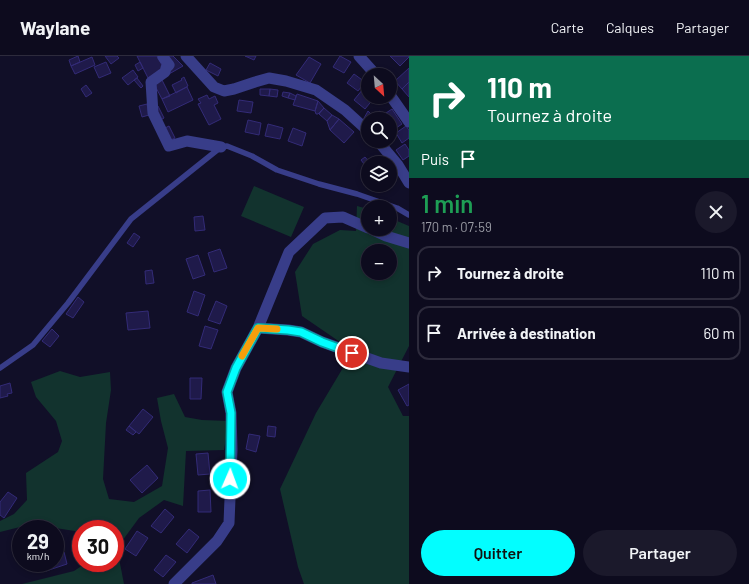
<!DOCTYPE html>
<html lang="fr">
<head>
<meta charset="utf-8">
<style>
  :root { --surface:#0d0b1e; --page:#1b192b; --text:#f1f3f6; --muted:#9a9ba4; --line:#2d2b3c; --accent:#02feff }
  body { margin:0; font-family:Barlow,sans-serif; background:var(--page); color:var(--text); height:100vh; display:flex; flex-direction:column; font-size:15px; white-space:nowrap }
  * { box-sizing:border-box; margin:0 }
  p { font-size:13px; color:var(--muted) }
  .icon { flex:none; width:22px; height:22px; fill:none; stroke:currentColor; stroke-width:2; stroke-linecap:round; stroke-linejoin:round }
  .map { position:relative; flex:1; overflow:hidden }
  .sheet { display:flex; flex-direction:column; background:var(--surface); width:340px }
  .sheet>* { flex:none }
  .hud { background:#0b6e4f; color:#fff; overflow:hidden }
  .needle { width:26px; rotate:154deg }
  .buttons { position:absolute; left:361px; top:12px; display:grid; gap:8px }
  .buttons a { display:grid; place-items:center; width:36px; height:36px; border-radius:50%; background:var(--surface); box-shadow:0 2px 6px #0003,0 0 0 1px var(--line); font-size:20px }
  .speed { position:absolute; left:12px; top:464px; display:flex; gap:8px; font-size:20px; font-weight:700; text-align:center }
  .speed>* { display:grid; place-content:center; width:52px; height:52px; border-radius:50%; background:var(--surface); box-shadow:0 2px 6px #0003,0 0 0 1px var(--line); line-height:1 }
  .speed small { font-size:10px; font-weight:400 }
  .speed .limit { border:6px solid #d22; background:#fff; color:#111 }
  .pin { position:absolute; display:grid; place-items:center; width:34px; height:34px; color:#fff; margin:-17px; border:2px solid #fff; border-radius:50%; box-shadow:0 1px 4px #0007 }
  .me { position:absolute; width:44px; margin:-22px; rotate:2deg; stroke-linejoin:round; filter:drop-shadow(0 0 3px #0008) }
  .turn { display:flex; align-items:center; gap:14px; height:84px; padding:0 12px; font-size:18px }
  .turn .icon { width:52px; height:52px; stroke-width:2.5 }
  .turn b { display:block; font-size:28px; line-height:34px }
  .then { display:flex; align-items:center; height:38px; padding:0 12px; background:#0003; gap:8px; font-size:15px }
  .round { display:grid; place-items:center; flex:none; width:42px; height:42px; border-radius:21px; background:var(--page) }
  .summary { display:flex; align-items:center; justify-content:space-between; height:68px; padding:0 12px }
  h1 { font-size:24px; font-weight:600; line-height:30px; color:#1e9e55 }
  .cta { display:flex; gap:8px; margin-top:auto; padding:8px 12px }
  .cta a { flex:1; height:46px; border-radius:24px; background:var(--accent); color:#111; font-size:16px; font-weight:600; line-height:46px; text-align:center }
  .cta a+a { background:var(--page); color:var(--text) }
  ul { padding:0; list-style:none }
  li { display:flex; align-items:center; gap:12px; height:54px; margin:0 8px 6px; padding:0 4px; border:2px solid var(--line); border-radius:12px }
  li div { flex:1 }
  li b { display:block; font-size:15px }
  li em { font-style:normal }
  header { display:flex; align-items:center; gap:24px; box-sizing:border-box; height:56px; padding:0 20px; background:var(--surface); border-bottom:1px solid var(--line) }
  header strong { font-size:19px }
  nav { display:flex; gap:22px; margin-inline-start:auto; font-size:14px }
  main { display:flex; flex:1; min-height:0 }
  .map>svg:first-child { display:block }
  .green { fill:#12332e; fill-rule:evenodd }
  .building { fill:#1f1a4a; stroke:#332b77 }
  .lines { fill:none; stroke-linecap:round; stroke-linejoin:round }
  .service { stroke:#383d89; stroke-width:5.5 }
  .minor { stroke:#383d89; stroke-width:11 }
  .tertiary { stroke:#383d89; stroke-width:11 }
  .route-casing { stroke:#01a5a6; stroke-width:10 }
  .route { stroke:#02feff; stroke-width:7 }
  .slow { stroke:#f59e0b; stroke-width:7 }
</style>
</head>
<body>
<header>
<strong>Waylane</strong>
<nav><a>Carte</a><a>Calques</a><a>Partager</a></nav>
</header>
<main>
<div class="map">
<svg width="409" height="528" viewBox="0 0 409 528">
  <rect width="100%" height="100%" fill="#110f28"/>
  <!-- green -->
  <path class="green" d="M 254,130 L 304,151 L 291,181 L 241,160 Z
    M 357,150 L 368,153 L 368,173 L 390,173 L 390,162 L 409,170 L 409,290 L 388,331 L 403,360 L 409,360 L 409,528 L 304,528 L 298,511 L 280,433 L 316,357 L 353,295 L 302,260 L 295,216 L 313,188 L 340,174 L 356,175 ZM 368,195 L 390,195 L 390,217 L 368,217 Z
    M 60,315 L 80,321 L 110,316 L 111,334 L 106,367 L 103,423 L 109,443 L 134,446 L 162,430 L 168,392 L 161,365 L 157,342 L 174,338 L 185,361 L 202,364 L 229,365 L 224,394 L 186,395 L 183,450 L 164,444 L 139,462 L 117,492 L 124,528 L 22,528 L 74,515 L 86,507 L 115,507 L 115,473 L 81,473 L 81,476 L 49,471 L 20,471 L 0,476 L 0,465 L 14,458 L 27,444 L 26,417 L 58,396 L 62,385 L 56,365 L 36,341 L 31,326 Z"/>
  <!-- building -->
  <path class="building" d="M 78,0 L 80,6 L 71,10 L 69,4 Z
    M 105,0 L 117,0 L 119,2 L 111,8 Z
    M 137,0 L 157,0 L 164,13 L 148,22 Z
    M 167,0 L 173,0 L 183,10 L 169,18 L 166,14 L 174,9 L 166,1 Z
    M 245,0 L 256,0 L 254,4 Z
    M 340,0 L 351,6 L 344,17 L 333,11 Z
    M 390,0 L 409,0 L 409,1 L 400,10 Z
    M 92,1 L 95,9 L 75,18 L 71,10 Z
    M 309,1 L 321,8 L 310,27 L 296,19 Z
    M 106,6 L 111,17 L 99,22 L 94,11 Z
    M 140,6 L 143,12 L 138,15 L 135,9 Z
    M 210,7 L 221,13 L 218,20 L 206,14 Z
    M 409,12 L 409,26 L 402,33 L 395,25 Z
    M 133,14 L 138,21 L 128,29 L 122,22 Z
    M 354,18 L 365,26 L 358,35 L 347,27 Z
    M 184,21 L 188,30 L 176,37 L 172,29 L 182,24 L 181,23 Z
    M 137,22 L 143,30 L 141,32 L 134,24 Z
    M 162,24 L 170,40 L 162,43 L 154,28 Z
    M 409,26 L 409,41 L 402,33 Z
    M 368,27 L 368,34 L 367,35 L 364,29 Z
    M 86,29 L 92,37 L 86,41 L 81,33 Z
    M 187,31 L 193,44 L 168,56 L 162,43 Z
    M 260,33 L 270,33 L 269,40 L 260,39 Z
    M 270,33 L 278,34 L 277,41 L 269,40 Z
    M 363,33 L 368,38 L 368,41 L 374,42 L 365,53 L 354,44 Z
    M 283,36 L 290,37 L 288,42 L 282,40 Z
    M 290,37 L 296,40 L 295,44 L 288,42 Z
    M 297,38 L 318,45 L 315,55 L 293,49 Z
    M 207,39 L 209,43 L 215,40 L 218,47 L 214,49 L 221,63 L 209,69 L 198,48 L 201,47 L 198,43 Z
    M 239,44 L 253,46 L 251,57 L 237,55 Z
    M 318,45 L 324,52 L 318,58 L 316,58 L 315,55 Z
    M 147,48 L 149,59 L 142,61 L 139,50 Z
    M 158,50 L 164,62 L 159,65 L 153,53 Z
    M 324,52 L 332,59 L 327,65 L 319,58 Z
    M 392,53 L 402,68 L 393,74 L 390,69 L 390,63 L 386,63 L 383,59 Z
    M 368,55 L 376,63 L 368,63 L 368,70 L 363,64 Z
    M 380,55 L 386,63 L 376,63 L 373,60 Z
    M 332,59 L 339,63 L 330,74 L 327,65 Z
    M 339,63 L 354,76 L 344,87 L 330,74 Z
    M 248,64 L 261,67 L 259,79 L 245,76 Z
    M 268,68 L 283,72 L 280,83 L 265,80 Z
    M 169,70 L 175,82 L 171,84 L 165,72 Z
    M 406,70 L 409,74 L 409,82 L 402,87 L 396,77 Z
    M 293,72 L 306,77 L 302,90 L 288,85 Z
    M 405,88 L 409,94 L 409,100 L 403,104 L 396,94 Z
    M 365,101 L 370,107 L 368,107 L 368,113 L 361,104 Z
    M 203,160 L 205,174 L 195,175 L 194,161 Z
    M 134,177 L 140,181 L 133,191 L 127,187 Z
    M 220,193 L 227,212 L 214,216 L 208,197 Z
    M 198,199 L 205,219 L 193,223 L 186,203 Z
    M 152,214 L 154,227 L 146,228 L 145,215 Z
    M 194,235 L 205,239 L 198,260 L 187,256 Z
    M 78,241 L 84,246 L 73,262 L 66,258 Z
    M 216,245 L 227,250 L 220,268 L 208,264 Z
    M 148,255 L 150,272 L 128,274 L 126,257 Z
    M 205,270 L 218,274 L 211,293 L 199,290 Z
    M 52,273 L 59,280 L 50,291 L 42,285 Z
    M 190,322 L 202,322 L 201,343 L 190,343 Z
    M 10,327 L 12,337 L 7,338 L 8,340 L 0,342 L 0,330 Z
    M 409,328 L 409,349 L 407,350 L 398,334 Z
    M 143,353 L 153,361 L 139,378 L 129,370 Z
    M 129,370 L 136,376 L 133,379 L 126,374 Z
    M 268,370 L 276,371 L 275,381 L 267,380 Z
    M 249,378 L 260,380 L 256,396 L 246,393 Z
    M 208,397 L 210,418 L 198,419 L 196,398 Z
    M 147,409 L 158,422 L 142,437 L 130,424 Z
    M 210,434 L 211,456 L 198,456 L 198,435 Z
    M 8,436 L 17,442 L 4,462 L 0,459 L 0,446 Z
    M 165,453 L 174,461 L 161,477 L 151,470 Z
    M 189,473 L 199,481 L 187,497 L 176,488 Z
    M 137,475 L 148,482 L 136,500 L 125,493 Z
    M 55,493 L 57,493 L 58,498 L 64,496 L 67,508 L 46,515 L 45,512 L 37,514 L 35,507 L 55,507 Z
    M 166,499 L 176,506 L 163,521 L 154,514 Z
    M 213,519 L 216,528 L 192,528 L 192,527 Z"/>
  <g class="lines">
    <!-- service -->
    <path class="service" d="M 0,312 L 33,289 L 68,247 L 131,163 L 221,91 L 227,90 L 252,100 L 277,114 L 319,128 L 357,138 L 397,152 L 409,159"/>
    <!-- minor -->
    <path class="minor" d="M 164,0 L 163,1 L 169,9 L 166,12 L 165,16 L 151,26 L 153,57 L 169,90 L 187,85 L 221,91
      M 186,0 L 214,31 L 224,35 L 234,33 L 255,26 L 269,22 L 286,25 L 316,34 L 345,54 L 368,75
      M 378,85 L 398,109 L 409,127
      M 371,173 L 386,180 L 409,187
      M 258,272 L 288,274 L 301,276 L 322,286 L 381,307 L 409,311
      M 174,528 L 217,485 L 229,467 L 232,394 L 231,357 L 227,336 L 236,312 L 258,272 L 289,196 L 325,162 L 343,161 L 368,172"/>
    <!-- tertiary -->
    <path class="tertiary" d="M 359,0 L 376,19
      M 390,39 L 409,66"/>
  </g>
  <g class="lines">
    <defs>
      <path id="route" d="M 230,423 L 231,357 L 227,336 L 236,312 L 258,272 L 288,274 L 301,276 L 322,286 L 352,297"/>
    </defs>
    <!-- route casing -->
    <use href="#route" class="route-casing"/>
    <!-- route -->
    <use href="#route" class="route"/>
    <!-- slow -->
    <path class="slow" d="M 242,300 L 258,272 L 277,273"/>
  </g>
</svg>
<div class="buttons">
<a><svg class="needle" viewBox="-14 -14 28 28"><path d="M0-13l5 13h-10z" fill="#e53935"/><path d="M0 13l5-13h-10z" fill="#9a9ba4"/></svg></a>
<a><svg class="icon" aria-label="search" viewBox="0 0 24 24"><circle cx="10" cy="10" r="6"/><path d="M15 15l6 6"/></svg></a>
<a><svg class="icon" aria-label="layers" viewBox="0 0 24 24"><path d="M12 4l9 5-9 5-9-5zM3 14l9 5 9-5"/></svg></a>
<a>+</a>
<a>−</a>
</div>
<div class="speed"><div>29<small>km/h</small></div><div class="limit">30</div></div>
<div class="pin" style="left:352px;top:297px;background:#d93025"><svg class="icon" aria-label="arrive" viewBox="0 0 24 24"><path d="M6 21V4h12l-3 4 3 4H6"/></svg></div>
<svg class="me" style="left:230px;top:423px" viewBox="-20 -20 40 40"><circle r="17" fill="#02feff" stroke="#fff" stroke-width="3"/><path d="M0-11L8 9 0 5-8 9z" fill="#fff"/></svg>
</div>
<section class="sheet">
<div class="hud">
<div class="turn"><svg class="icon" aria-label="right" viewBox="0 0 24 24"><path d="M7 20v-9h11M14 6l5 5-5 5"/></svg><div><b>110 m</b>Tournez à droite</div></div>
<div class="then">Puis<svg class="icon" aria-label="arrive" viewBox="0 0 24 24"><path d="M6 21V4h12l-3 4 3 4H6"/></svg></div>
</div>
<div class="summary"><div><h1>1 min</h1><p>170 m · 07:59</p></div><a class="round"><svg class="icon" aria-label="close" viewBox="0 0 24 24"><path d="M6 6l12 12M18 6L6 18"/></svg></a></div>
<ul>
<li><svg class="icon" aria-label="right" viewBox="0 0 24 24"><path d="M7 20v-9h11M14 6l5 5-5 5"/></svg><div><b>Tournez à droite</b></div><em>110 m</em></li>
<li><svg class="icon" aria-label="arrive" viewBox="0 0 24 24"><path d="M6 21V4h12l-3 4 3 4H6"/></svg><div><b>Arrivée à destination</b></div><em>60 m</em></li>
</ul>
<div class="cta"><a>Quitter</a><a>Partager</a></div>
</section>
</main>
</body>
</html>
